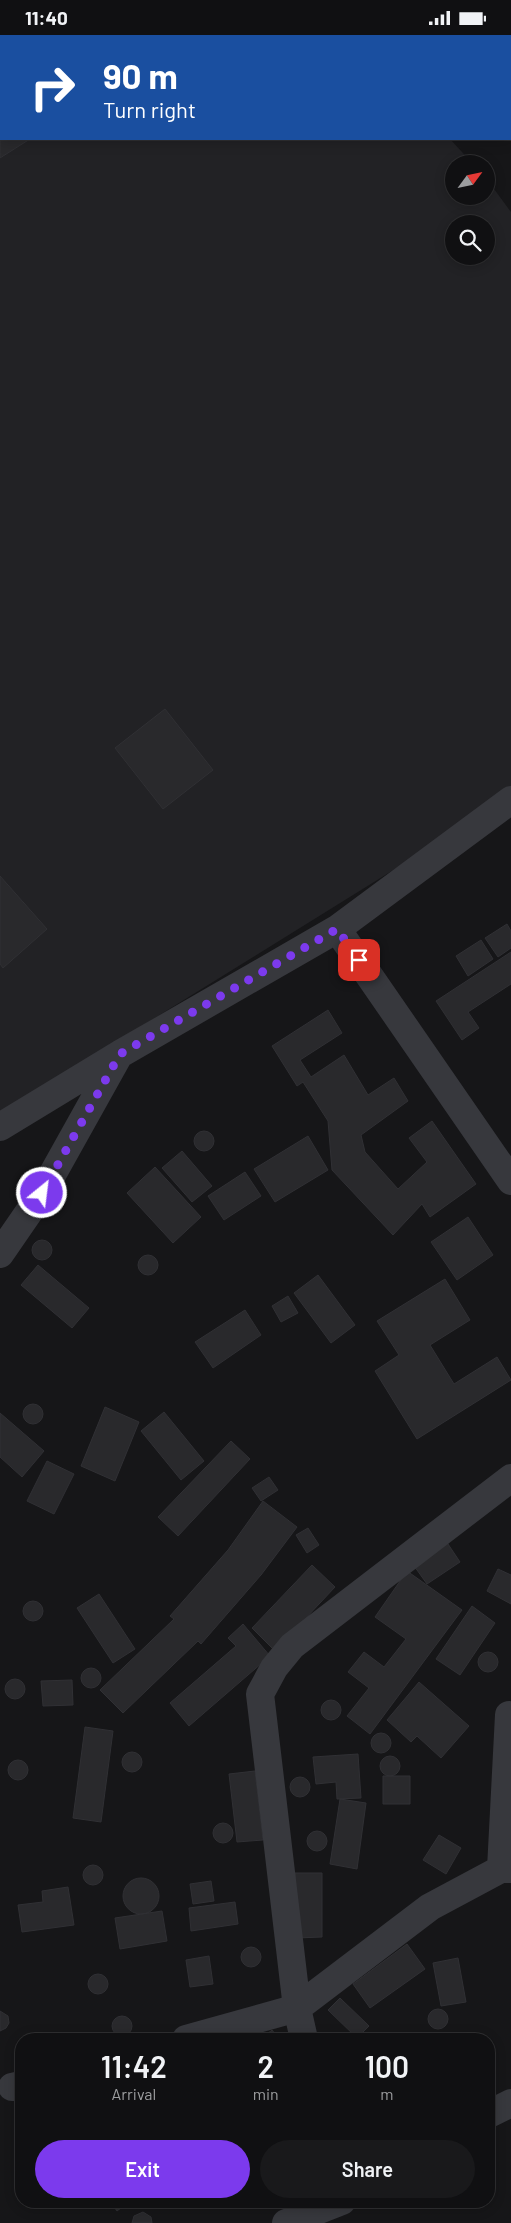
<!DOCTYPE html>
<html lang="en">
<head>
<meta charset="utf-8">
<style>
  :root { --surface:#101012; --page:#19191b; --text:#f1f3f6; --muted:#9c9d9f; --line:#303032; --accent:#7c3aed }
  body { margin:0; font-family:Barlow,sans-serif; background:var(--page); color:var(--text); height:100vh; display:flex; flex-direction:column; font-size:19px; white-space:nowrap }
  * { box-sizing:border-box; margin:0 }
  p { font-size:16px; color:var(--muted) }
  .icon { flex:none; width:28px; height:28px; fill:none; stroke:currentColor; stroke-width:2; stroke-linecap:round; stroke-linejoin:round }
  .map { position:relative; flex:1; overflow:hidden }
  .drawer { position:absolute; left:15px; top:1998px; width:480px; height:175px; display:flex; flex-direction:column; background:var(--surface); border-radius:20px; box-shadow:0 2px 12px #0003,0 0 0 1px var(--line) }
  .drawer>* { flex:none }
  .banner { position:absolute; left:0px; top:0px; width:511px; height:105px; box-shadow:0 2px 12px #0003,0 0 0 1px var(--line); background:#1a4fa0; color:#fff; overflow:hidden }
  .needle { width:32px; rotate:57deg }
  .controls { position:absolute; left:445px; top:120px; display:grid; gap:10px }
  .controls a { display:grid; place-items:center; width:50px; height:50px; border-radius:50%; background:var(--surface); box-shadow:0 2px 12px #0003,0 0 0 1px var(--line); font-size:25px }
  .pin { position:absolute; display:grid; place-items:center; width:42px; height:42px; color:#fff; margin:-21px; border-radius:10px; box-shadow:0 2px 8px #0006 }
  .me { position:absolute; width:55px; margin:-28px; rotate:29deg; stroke-linejoin:round; filter:drop-shadow(0 0 4px #0008) }
  .turn { display:flex; align-items:center; gap:18px; height:105px; padding:0 20px; font-size:22px }
  .turn .icon { width:65px; height:65px; stroke-width:2.5 }
  .turn b { display:block; font-size:35px; line-height:42px }
  .eta { display:flex; justify-content:space-evenly; align-items:center; height:85px; text-align:center }
  .eta b { font-size:30px; font-weight:600; line-height:35px }
  .cta { display:flex; gap:10px; margin-top:auto; padding:10px 20px }
  .cta a { flex:1; height:58px; border-radius:30px; background:var(--accent); color:#fff; font-size:20px; font-weight:600; line-height:58px; text-align:center }
  .cta a+a { background:var(--page); color:var(--text) }
  .status { display:flex; justify-content:space-between; align-items:center; height:35px; padding:0 25px; background:var(--surface); direction:ltr }
  .status svg { height:14px; fill:currentColor }
  .map>svg:first-child { display:block }
  .built { fill:#222225; fill-rule:evenodd }
  .building { fill:#29292c; stroke:#303034 }
  .lines { fill:none; stroke-linecap:round; stroke-linejoin:round }
  .minor { stroke:#37383d; stroke-width:28 }
  .route { stroke:#7c3aed; stroke-width:9; stroke-dasharray:0 16.2 }
</style>
</head>
<body>
<div class="status"><b>11:40</b><svg viewBox="0 0 49 12"><path d="M0 12V9h3v3zM5 12V6h3v6zM10 12V3h3v9zM15 12V0h3v12zM26 1h20v11H26zM47 4h2v5h-2z"/></svg></div>
<div class="map">
<svg width="511" height="2188" viewBox="0 0 511 2188">
  <rect width="100%" height="100%" fill="#161618"/>
  <!-- built -->
  <path class="built" d="M 0,0 L 356,0 L 357,1 L 1,1 L 1,104 L 450,104 L 473,129 L 454,129 L 454,161 L 486,161 L 486,143 L 511,177 L 511,762 L 0,1079 ZM 454,189 L 486,189 L 486,221 L 454,221 Z"/>
  <!-- building -->
  <path class="building" d="M 421,0 L 460,0 L 461,1 L 422,1 Z
    M 1,53 L 1,104 L 30,104 L 0,123 Z
    M 510,56 L 511,57 L 511,100 L 510,99 Z
    M 165,674 L 213,735 L 163,774 L 115,713 Z
    M 0,841 L 47,894 L 3,933 L 0,929 Z
    M 507,889 L 511,896 L 511,913 L 498,922 L 485,903 Z
    M 481,905 L 493,924 L 468,941 L 456,921 Z
    M 511,917 L 511,949 L 468,977 L 479,993 L 462,1005 L 436,966 Z
    M 328,975 L 342,998 L 300,1025 L 311,1042 L 344,1020 L 368,1060 L 394,1043 L 408,1066 L 361,1100 L 365,1117 L 398,1154 L 427,1127 L 409,1103 L 432,1086 L 476,1149 L 430,1182 L 422,1169 L 393,1200 L 332,1135 L 328,1086 L 303,1047 L 297,1051 L 272,1011 Z
    M194 1106a10 10 0 1 1 20 0a10 10 0 1 1-20 0Z
    M 308,1101 L 328,1135 L 275,1167 L 254,1134 Z
    M 182,1116 L 212,1151 L 192,1167 L 162,1133 Z
    M 155,1132 L 201,1182 L 173,1208 L 127,1158 Z
    M 245,1137 L 261,1161 L 224,1185 L 208,1161 Z
    M 468,1182 L 493,1220 L 457,1245 L 431,1207 Z
    M32 1215a10 10 0 1 1 20 0a10 10 0 1 1-20 0Z
    M138 1230a10 10 0 1 1 20 0a10 10 0 1 1-20 0Z
    M 38,1230 L 89,1273 L 72,1293 L 21,1250 Z
    M 318,1240 L 355,1290 L 331,1308 L 294,1258 Z
    M 445,1244 L 470,1285 L 430,1310 L 454,1349 L 497,1322 L 511,1345 L 417,1404 L 375,1336 L 399,1320 L 377,1286 Z
    M 288,1261 L 298,1278 L 281,1287 L 272,1271 Z
    M 245,1275 L 261,1300 L 213,1333 L 195,1307 Z
    M23 1379a10 10 0 1 1 20 0a10 10 0 1 1-20 0Z
    M 105,1372 L 139,1387 L 115,1446 L 81,1431 Z
    M 164,1377 L 204,1426 L 181,1445 L 141,1396 Z
    M 0,1378 L 44,1416 L 22,1442 L 0,1422 Z
    M 231,1406 L 250,1424 L 178,1501 L 158,1482 Z
    M 47,1426 L 74,1439 L 54,1479 L 27,1466 Z
    M 269,1442 L 278,1455 L 261,1466 L 252,1453 Z
    M 263,1466 L 297,1492 L 261,1540 L 201,1609 L 198,1606 L 123,1678 L 100,1655 L 174,1584 L 170,1581 L 228,1515 Z
    M 308,1493 L 319,1510 L 307,1518 L 296,1500 Z
    M 446,1506 L 460,1527 L 427,1549 L 412,1528 Z
    M 312,1530 L 335,1552 L 275,1616 L 252,1593 Z
    M 498,1534 L 511,1540 L 511,1569 L 487,1556 Z
    M 407,1536 L 462,1575 L 370,1699 L 347,1681 L 369,1653 L 348,1637 L 364,1617 L 384,1632 L 406,1604 L 375,1582 Z
    M 99,1559 L 135,1614 L 113,1628 L 77,1573 Z
    M23 1576a10 10 0 1 1 20 0a10 10 0 1 1-20 0Z
    M 472,1571 L 495,1588 L 460,1640 L 436,1624 Z
    M 243,1589 L 270,1621 L 189,1691 L 170,1668 L 236,1611 L 228,1603 Z
    M478 1627a10 10 0 1 1 20 0a10 10 0 1 1-20 0Z
    M81 1643a10 10 0 1 1 20 0a10 10 0 1 1-20 0Z
    M5 1654a10 10 0 1 1 20 0a10 10 0 1 1-20 0Z
    M 72,1645 L 73,1670 L 43,1671 L 41,1646 Z
    M 419,1647 L 469,1691 L 441,1723 L 417,1701 L 411,1707 L 387,1685 Z
    M321 1675a10 10 0 1 1 20 0a10 10 0 1 1-20 0Z
    M 85,1692 L 113,1696 L 101,1787 L 73,1783 Z
    M371 1708a10 10 0 1 1 20 0a10 10 0 1 1-20 0Z
    M122 1727a10 10 0 1 1 20 0a10 10 0 1 1-20 0Z
    M 358,1719 L 361,1763 L 337,1764 L 336,1747 L 316,1749 L 313,1722 Z
    M380 1731a10 10 0 1 1 20 0a10 10 0 1 1-20 0Z
    M8 1735a10 10 0 1 1 20 0a10 10 0 1 1-20 0Z
    M 255,1736 L 263,1805 L 237,1807 L 229,1739 Z
    M 383,1741 L 410,1741 L 410,1769 L 383,1769 Z
    M290 1752a10 10 0 1 1 20 0a10 10 0 1 1-20 0Z
    M 340,1764 L 366,1768 L 357,1834 L 330,1829 Z
    M213 1798a10 10 0 1 1 20 0a10 10 0 1 1-20 0Z
    M307 1806a10 10 0 1 1 20 0a10 10 0 1 1-20 0Z
    M 439,1800 L 461,1813 L 446,1839 L 423,1825 Z
    M83 1840a10 10 0 1 1 20 0a10 10 0 1 1-20 0Z
    M 295,1838 L 322,1838 L 322,1902 L 296,1903 Z
    M123 1861a18 18 0 1 1 36 0a18 18 0 1 1-36 0Z
    M 211,1846 L 214,1866 L 193,1869 L 190,1849 Z
    M 68,1852 L 74,1890 L 22,1897 L 18,1870 L 43,1867 L 42,1856 Z
    M 235,1867 L 238,1889 L 191,1896 L 189,1873 Z
    M 162,1876 L 167,1906 L 120,1914 L 115,1883 Z
    M 407,1909 L 425,1934 L 370,1973 L 353,1949 Z
    M241 1922a10 10 0 1 1 20 0a10 10 0 1 1-20 0Z
    M 209,1921 L 213,1949 L 190,1952 L 186,1925 Z
    M 458,1923 L 466,1967 L 441,1971 L 433,1928 Z
    M88 1949a10 10 0 1 1 20 0a10 10 0 1 1-20 0Z
    M 340,1963 L 369,1991 L 357,2003 L 328,1975 Z
    M428 1984a10 10 0 1 1 20 0a10 10 0 1 1-20 0Z
    M 0,1976 L 8,1981 L 9,1988 L 6,1993 L 0,1996 Z
    M112 1991a10 10 0 1 1 20 0a10 10 0 1 1-20 0Z
    M 272,1995 L 279,2004 L 261,2004 Z
    M 489,2051 L 494,2059 L 489,2062 Z
    M 110,2166 L 130,2166 L 117,2176 Z
    M 143,2177 L 151,2182 L 152,2188 L 132,2188 L 134,2181 Z"/>
  <g class="lines">
    <!-- minor -->
    <path class="minor" d="M 337,894 L 511,1146
      M 0,1092 L 120,1019 L 337,894 L 511,765
      M 0,1219 L 42,1158 L 119,1020
      M 501,1834 L 509,1680
      M 186,2004 L 297,1973 L 430,1872 L 501,1834 L 511,1834
      M 304,2004 L 297,1973 L 260,1659 L 274,1633 L 292,1611 L 511,1443
      M 12,2052 L 21,2050
      M 489,2079 L 511,2068
      M 286,2188 L 342,2166"/>
  </g>
  <g class="lines">
    <!-- route -->
    <path class="route" d="M 42,1158 L 120,1019 L 337,894 L 359,925"/>
  </g>
</svg>
<div class="controls">
<a><svg class="needle" viewBox="-14 -14 28 28"><path d="M0-13l5 13h-10z" fill="#e53935"/><path d="M0 13l5-13h-10z" fill="#9c9d9f"/></svg></a>
<a><svg class="icon" aria-label="search" viewBox="0 0 24 24"><circle cx="10" cy="10" r="6"/><path d="M15 15l6 6"/></svg></a>
</div>
<div class="pin" style="left:359px;top:925px;background:#d93025"><svg class="icon" aria-label="arrive" viewBox="0 0 24 24"><path d="M6 21V4h12l-3 4 3 4H6"/></svg></div>
<svg class="me" style="left:42px;top:1158px" viewBox="-20 -20 40 40"><circle r="17" fill="#7c3aed" stroke="#fff" stroke-width="3"/><path d="M0-11L8 9 0 5-8 9z" fill="#fff"/></svg>
<div class="banner">
<div class="turn"><svg class="icon" aria-label="right" viewBox="0 0 24 24"><path d="M7 20v-9h11M14 6l5 5-5 5"/></svg><div><b>90 m</b>Turn right</div></div>
</div>
<section class="drawer">
<div class="eta">
<div><b>11:42</b><p>Arrival</p></div>
<div><b>2</b><p>min</p></div>
<div><b>100</b><p>m</p></div>
</div>
<div class="cta"><a>Exit</a><a>Share</a></div>
</section>
</div>
</body>
</html>
